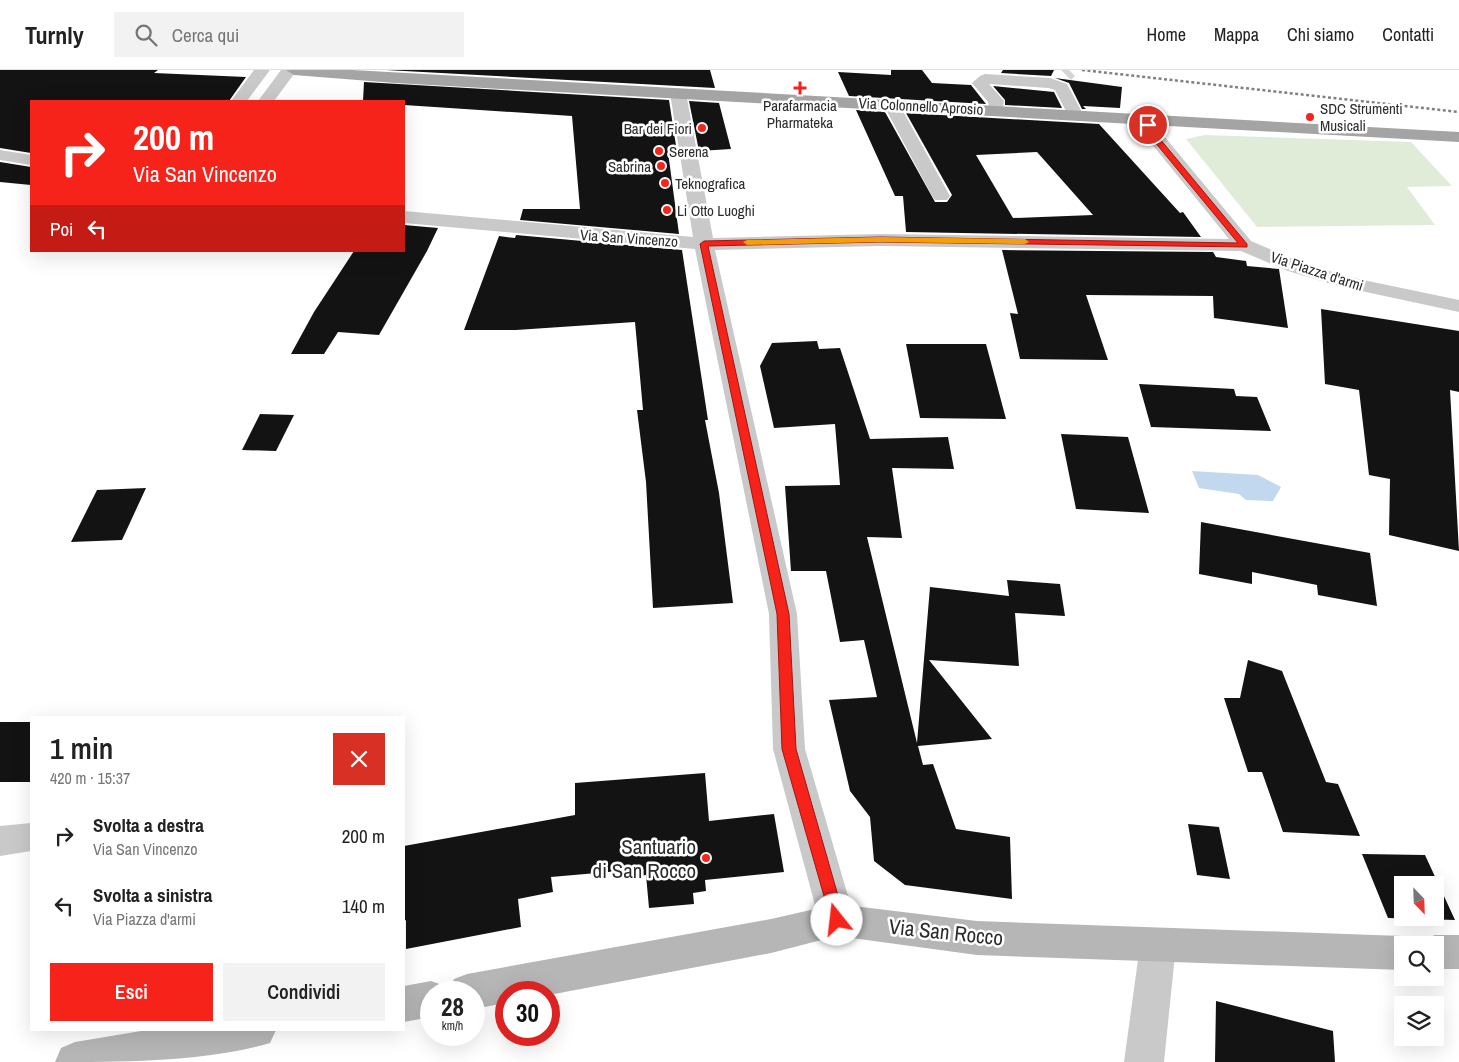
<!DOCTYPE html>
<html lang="it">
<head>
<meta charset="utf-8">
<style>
  :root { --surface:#fff; --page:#f2f2f2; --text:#222; --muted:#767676; --line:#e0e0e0; --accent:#f6231b }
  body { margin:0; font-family:"Archivo Narrow",sans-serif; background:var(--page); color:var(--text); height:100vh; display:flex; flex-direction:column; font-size:19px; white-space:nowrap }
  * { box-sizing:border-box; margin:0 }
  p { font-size:16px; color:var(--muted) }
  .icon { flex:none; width:28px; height:28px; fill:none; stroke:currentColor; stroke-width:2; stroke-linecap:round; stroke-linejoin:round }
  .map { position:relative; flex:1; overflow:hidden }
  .drawer { position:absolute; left:30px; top:646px; width:375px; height:315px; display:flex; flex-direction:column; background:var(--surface); border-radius:0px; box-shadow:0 5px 20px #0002 }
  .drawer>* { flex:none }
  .banner { position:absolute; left:30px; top:30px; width:375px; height:152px; border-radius:0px; box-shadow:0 5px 20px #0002; background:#f6231b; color:#fff; overflow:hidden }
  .needle { width:32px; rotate:157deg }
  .fabs { position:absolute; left:1394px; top:806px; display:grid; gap:10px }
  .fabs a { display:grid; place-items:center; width:50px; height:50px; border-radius:0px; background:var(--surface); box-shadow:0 5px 20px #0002; font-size:25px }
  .speed { position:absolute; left:420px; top:911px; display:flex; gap:10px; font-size:25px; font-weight:700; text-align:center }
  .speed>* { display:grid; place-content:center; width:65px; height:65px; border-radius:50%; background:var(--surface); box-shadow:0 5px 20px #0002; line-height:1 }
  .speed small { font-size:12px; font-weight:400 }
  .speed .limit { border:8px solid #d22; background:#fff; color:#111 }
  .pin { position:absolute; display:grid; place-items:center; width:42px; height:42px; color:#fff; margin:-21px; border:2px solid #fff; border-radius:50%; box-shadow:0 1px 5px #0007 }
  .me { position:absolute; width:55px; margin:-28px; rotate:344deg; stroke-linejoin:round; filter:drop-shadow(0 0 4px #0008) }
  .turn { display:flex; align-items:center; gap:18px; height:105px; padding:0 20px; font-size:22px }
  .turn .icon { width:65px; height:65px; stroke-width:2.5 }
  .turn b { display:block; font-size:35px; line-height:42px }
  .then { display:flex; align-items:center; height:48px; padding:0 20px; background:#0003; gap:10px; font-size:19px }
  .round { display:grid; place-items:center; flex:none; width:52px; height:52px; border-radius:0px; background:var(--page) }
  .headline { display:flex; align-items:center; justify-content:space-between; height:85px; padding:0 20px }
  h1 { font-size:30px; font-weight:600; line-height:38px }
  .primary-button { display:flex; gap:10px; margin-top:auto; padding:10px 20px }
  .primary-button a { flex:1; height:58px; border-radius:0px; background:var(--accent); color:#fff; font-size:20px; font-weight:600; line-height:58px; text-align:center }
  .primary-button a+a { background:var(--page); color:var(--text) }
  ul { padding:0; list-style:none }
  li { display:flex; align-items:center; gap:15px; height:70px; padding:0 20px }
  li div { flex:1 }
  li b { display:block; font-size:19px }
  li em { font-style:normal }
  header { display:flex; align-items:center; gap:30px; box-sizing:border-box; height:70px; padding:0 25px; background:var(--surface); border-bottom:1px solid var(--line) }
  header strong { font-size:24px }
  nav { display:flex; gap:28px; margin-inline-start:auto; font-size:18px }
  .search { width:350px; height:45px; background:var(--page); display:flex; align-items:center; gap:12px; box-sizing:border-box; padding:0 18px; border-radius:0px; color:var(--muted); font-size:19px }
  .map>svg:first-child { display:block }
  .green { fill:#e0ecd7 }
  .water { fill:#c1d8ee }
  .building { fill:#131313; fill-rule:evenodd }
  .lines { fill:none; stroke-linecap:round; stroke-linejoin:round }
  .street-tunnel { stroke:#d5d5d5; stroke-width:17; stroke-dasharray:17 9; stroke-linecap:butt }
  .street { fill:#c9c9c9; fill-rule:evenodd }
  .secondary { fill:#b6b6b6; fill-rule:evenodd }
  .primary { fill:#a4a4a4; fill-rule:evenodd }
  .rail { stroke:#818181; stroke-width:2.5; stroke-dasharray:3 2.5; stroke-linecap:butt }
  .route { fill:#f6231b; stroke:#a01712 }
  .slow { fill:#f59e0b }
  .poi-dot { fill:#f6231b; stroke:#fff; stroke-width:2 }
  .labels { text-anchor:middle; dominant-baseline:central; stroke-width:5; stroke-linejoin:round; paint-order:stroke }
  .far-poi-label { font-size:15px; fill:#2c2c2c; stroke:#fff; text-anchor:start }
  .far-street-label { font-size:15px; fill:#2c2c2c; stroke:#fff }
  .near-poi-label { font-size:21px; fill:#2c2c2c; stroke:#fff; text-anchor:end }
  .near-street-label { font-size:21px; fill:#2c2c2c; stroke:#fff }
</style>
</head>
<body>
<header>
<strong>Turnly</strong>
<div class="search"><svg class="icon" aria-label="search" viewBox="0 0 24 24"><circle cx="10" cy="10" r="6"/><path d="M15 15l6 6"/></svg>Cerca qui</div>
<nav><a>Home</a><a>Mappa</a><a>Chi siamo</a><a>Contatti</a></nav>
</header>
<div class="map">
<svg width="1459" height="992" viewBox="0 0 1459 992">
  <rect width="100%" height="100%" fill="#fff"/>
  <!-- green -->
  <path class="green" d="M 1205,65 L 1411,72 L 1452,116 L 1407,117 L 1435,155 L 1257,157 L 1186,69 Z"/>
  <!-- water -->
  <path class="water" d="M 1192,401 L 1258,405 L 1281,417 L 1273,431 L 1246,430 L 1239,424 L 1199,418 Z"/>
  <!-- building -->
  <path class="building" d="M 0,0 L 158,0 L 154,3 L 246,7 L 229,31 L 31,31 L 31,83 L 0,78 Z
    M 386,0 L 710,0 L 715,18 L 678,16 Z
    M 891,0 L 922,0 L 932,13 L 971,15 L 986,34 L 849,26 L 838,2 L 891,5 Z
    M 1003,0 L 1054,0 L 1051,6 L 1001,3 Z
    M 1055,8 L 1122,17 L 1120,38 L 1083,36 L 1086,39 L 1082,39 L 1069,13 Z
    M 364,12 L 669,30 L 677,82 L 668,82 L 679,164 L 520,150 L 523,139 L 580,139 L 572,46 L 404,35 L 404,31 L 363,31 Z
    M 993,16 L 1054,22 L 1062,38 L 1005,35 L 1005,30 Z
    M 689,31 L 719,33 L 731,79 L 699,81 Z
    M 856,40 L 885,42 L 935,132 L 947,132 L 952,125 L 906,43 L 1099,54 L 1180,143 L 1183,142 L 1201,167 L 906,162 L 903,126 L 895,126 ZM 1037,82 L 1093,145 L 1013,148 L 976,85 Z
    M 0,92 L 31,97 L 31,115 L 0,112 Z
    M 404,155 L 438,158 L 427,181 L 379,265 L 338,262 L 324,284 L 291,284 L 314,242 L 354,181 L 404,181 Z
    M 516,165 L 682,180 L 708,350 L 705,350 L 719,423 L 733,533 L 653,538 L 646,412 L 637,340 L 643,340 L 635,252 L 516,260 L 464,260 L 499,166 L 515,168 Z
    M 1002,180 L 1213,182 L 1216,187 L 1246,191 L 1247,196 L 1279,199 L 1288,258 L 1214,248 L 1213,226 L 1086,225 L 1108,290 L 1020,289 L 1010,243 L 1018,244 Z
    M 1321,239 L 1459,261 L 1459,322 L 1450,320 L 1459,481 L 1389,465 L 1390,409 L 1369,405 L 1359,320 L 1325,314 Z
    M 817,271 L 819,279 L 840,278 L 870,369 L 948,367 L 954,399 L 892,398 L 902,468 L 867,467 L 917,673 L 930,517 L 1009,526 L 1007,510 L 1060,514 L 1065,546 L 1015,543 L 1019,596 L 929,590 L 992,669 L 918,676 L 923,695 L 933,694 L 956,759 L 1010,767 L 1012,829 L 905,815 L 874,791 L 870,747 L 850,721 L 829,630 L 877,627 L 864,570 L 840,572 L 826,501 L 791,501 L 785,416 L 840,415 L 835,354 L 774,358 L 760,296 L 772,273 Z
    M 906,274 L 986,274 L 1006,349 L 920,348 Z
    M 1139,314 L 1234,319 L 1236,326 L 1257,327 L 1271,361 L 1151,357 Z
    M 260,344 L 294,345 L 276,381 L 242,380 Z
    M 1061,364 L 1128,367 L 1149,443 L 1076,439 Z
    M 146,418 L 122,470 L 71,472 L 97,420 Z
    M 1201,452 L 1370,483 L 1377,536 L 1318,525 L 1317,515 L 1252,502 L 1252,514 L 1199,504 Z
    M 1248,590 L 1282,601 L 1326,712 L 1338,714 L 1360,766 L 1283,762 L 1262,702 L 1248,702 L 1224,628 L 1240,628 Z
    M 0,652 L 31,652 L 31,712 L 0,712 Z
    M 705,703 L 709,751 L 774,744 L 784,802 L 705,810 L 706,821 L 693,823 L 694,834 L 649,838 L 646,805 L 631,807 L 631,800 L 551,807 L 553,822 L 518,829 L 521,857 L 406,879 L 406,850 L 404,851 L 404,776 L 575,745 L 575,713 Z
    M 1188,754 L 1219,757 L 1230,809 L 1197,805 Z
    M 1362,784 L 1425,785 L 1455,850 L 1388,848 ZM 1402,815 L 1435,815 L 1435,848 L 1402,848 Z
    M 1216,931 L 1333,961 L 1335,992 L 1215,992 Z"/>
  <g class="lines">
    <!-- street-tunnel -->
    <path class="street-tunnel" d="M 1065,4 L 1069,0"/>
    <!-- street -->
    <path class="street" d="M 254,0 L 270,0 L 247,31 L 231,31 Z
      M 281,0 L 297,0 L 274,31 L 258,31 Z
      M 985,4 L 1050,8 L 1067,14 L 1084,46 L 1082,49 L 1070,49 L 1055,20 L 1048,18 L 989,14 L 1004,31 L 1002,43 L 990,43 L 988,32 L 972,13 L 980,6 Z
      M 678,18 L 686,23 L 713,168 L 881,164 L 1229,169 L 1151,73 L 1137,50 L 1139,47 L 1151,47 L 1164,66 L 1251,171 L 1302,193 L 1349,207 L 1459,230 L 1459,242 L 1338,216 L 1288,201 L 1241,181 L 881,176 L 715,180 L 797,544 L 805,679 L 855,850 L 850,862 L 837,866 L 824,862 L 819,850 L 773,679 L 769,544 L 695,179 L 404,153 L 404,141 L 693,167 L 670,23 Z
      M 891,29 L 899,34 L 950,126 L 947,130 L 935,130 L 932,126 L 883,34 Z
      M 0,80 L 31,85 L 31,95 L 0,90 Z
      M 31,753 L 31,781 L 0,786 L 0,756 Z
      M 1158,858 L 1171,863 L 1176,875 L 1164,992 L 1124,992 L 1140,875 L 1145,863 Z"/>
    <!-- secondary -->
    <path class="secondary" d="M 837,834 L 977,851 L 1402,866 L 1415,871 L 1417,875 L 1402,875 L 1402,900 L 977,885 L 837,866 L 771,883 L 549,925 L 549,922 L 506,922 L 506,933 L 474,939 L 474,922 L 448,922 L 454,909 L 467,904 L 771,849 Z
      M 1435,865 L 1459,865 L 1459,899 L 1435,899 L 1435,875 L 1420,875 L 1422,870 Z
      M 431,911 L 445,916 L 447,922 L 431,922 L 431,947 L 404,952 L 404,916 Z
      M 147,960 L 276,960 L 270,973 C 205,992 124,992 55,992 L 61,978 L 75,972 Z"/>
    <!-- primary -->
    <path class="primary" d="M 286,0 L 352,0 L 1459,62 L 1459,72 L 395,13 L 294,5 Z"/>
    <!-- rail -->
    <path class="rail" d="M 1082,0 L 1459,42"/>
  </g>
  <!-- route -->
  <path class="route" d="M 1146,54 L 1151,54 L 1160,69 L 1247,174 L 1247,177 L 880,172 L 708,176 L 789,544 L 796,679 L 845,850 L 843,854 L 837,856 L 832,854 L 782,679 L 777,544 L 700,174 L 704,171 L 880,167 L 1238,173 L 1154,71 Z"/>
  <!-- slow -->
  <path class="slow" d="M 880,167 L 1025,169 L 1029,172 L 1025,174 L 880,172 L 747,175 L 743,172 L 747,170 Z"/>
  <!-- markers -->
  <g class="poi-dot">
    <path d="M797.5 10.5h5v5h5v5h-5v5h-5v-5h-5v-5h5z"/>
    <circle cx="1310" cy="47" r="5"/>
    <circle cx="702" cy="58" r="5"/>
    <circle cx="659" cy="81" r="5"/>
    <circle cx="661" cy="96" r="5"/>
    <circle cx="665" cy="113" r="5"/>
    <circle cx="667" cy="140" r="5"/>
    <circle cx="706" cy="788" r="5"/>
  </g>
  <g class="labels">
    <!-- far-poi labels -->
    <g class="far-poi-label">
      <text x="800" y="35" text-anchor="middle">Parafarmacia<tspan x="800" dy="17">Pharmateka</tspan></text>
      <text x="1320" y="38">SDC Strumenti<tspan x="1320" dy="17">Musicali</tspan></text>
      <text x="692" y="58" text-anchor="end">Bar dei Fiori</text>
      <text x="669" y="81">Serena</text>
      <text x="651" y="96" text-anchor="end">Sabrina</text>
      <text x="675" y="113">Teknografica</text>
      <text x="677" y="140">Li Otto Luoghi</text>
    </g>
    <!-- far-street labels -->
    <g class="far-street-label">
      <text transform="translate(921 36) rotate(3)">Via Colonnello Aprosio</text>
      <text transform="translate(629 168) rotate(4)">Via San Vincenzo</text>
      <text transform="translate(1317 201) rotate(18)">Via Piazza d'armi</text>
    </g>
    <!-- near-poi labels -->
    <g class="near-poi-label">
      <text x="696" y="776">Santuario<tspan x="696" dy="24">di San Rocco</tspan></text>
    </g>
    <!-- near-street labels -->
    <g class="near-street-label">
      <text transform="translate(946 862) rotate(6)">Via San Rocco</text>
    </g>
  </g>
</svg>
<div class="fabs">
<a><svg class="needle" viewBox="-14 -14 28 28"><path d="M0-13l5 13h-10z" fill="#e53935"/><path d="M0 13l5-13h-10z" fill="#767676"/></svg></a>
<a><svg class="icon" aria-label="search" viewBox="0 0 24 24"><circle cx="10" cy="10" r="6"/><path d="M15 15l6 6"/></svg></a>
<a><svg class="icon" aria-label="layers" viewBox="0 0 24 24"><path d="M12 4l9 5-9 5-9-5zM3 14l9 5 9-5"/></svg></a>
</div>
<div class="speed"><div>28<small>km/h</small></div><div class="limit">30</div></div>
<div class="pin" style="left:1148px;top:55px;background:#d93025"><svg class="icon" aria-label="arrive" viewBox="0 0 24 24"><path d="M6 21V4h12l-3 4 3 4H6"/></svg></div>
<svg class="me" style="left:837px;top:850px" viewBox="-20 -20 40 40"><circle r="19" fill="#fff"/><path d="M0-13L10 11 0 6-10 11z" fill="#f6231b"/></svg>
<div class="banner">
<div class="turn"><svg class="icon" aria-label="right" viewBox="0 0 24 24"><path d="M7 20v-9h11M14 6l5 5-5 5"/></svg><div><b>200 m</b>Via San Vincenzo</div></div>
<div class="then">Poi<svg class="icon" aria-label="left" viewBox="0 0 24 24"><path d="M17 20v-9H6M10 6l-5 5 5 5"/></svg></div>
</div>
<section class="drawer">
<div class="headline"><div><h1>1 min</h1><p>420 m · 15:37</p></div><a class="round" style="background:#d93025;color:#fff"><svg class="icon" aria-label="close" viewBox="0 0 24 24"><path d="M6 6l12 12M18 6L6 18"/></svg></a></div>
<ul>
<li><svg class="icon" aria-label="right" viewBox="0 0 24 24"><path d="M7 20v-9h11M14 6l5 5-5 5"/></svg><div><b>Svolta a destra</b><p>Via San Vincenzo</p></div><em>200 m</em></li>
<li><svg class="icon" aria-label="left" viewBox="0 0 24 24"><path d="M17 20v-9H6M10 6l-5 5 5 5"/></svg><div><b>Svolta a sinistra</b><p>Via Piazza d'armi</p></div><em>140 m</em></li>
</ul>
<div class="primary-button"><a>Esci</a><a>Condividi</a></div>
</section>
</div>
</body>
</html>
